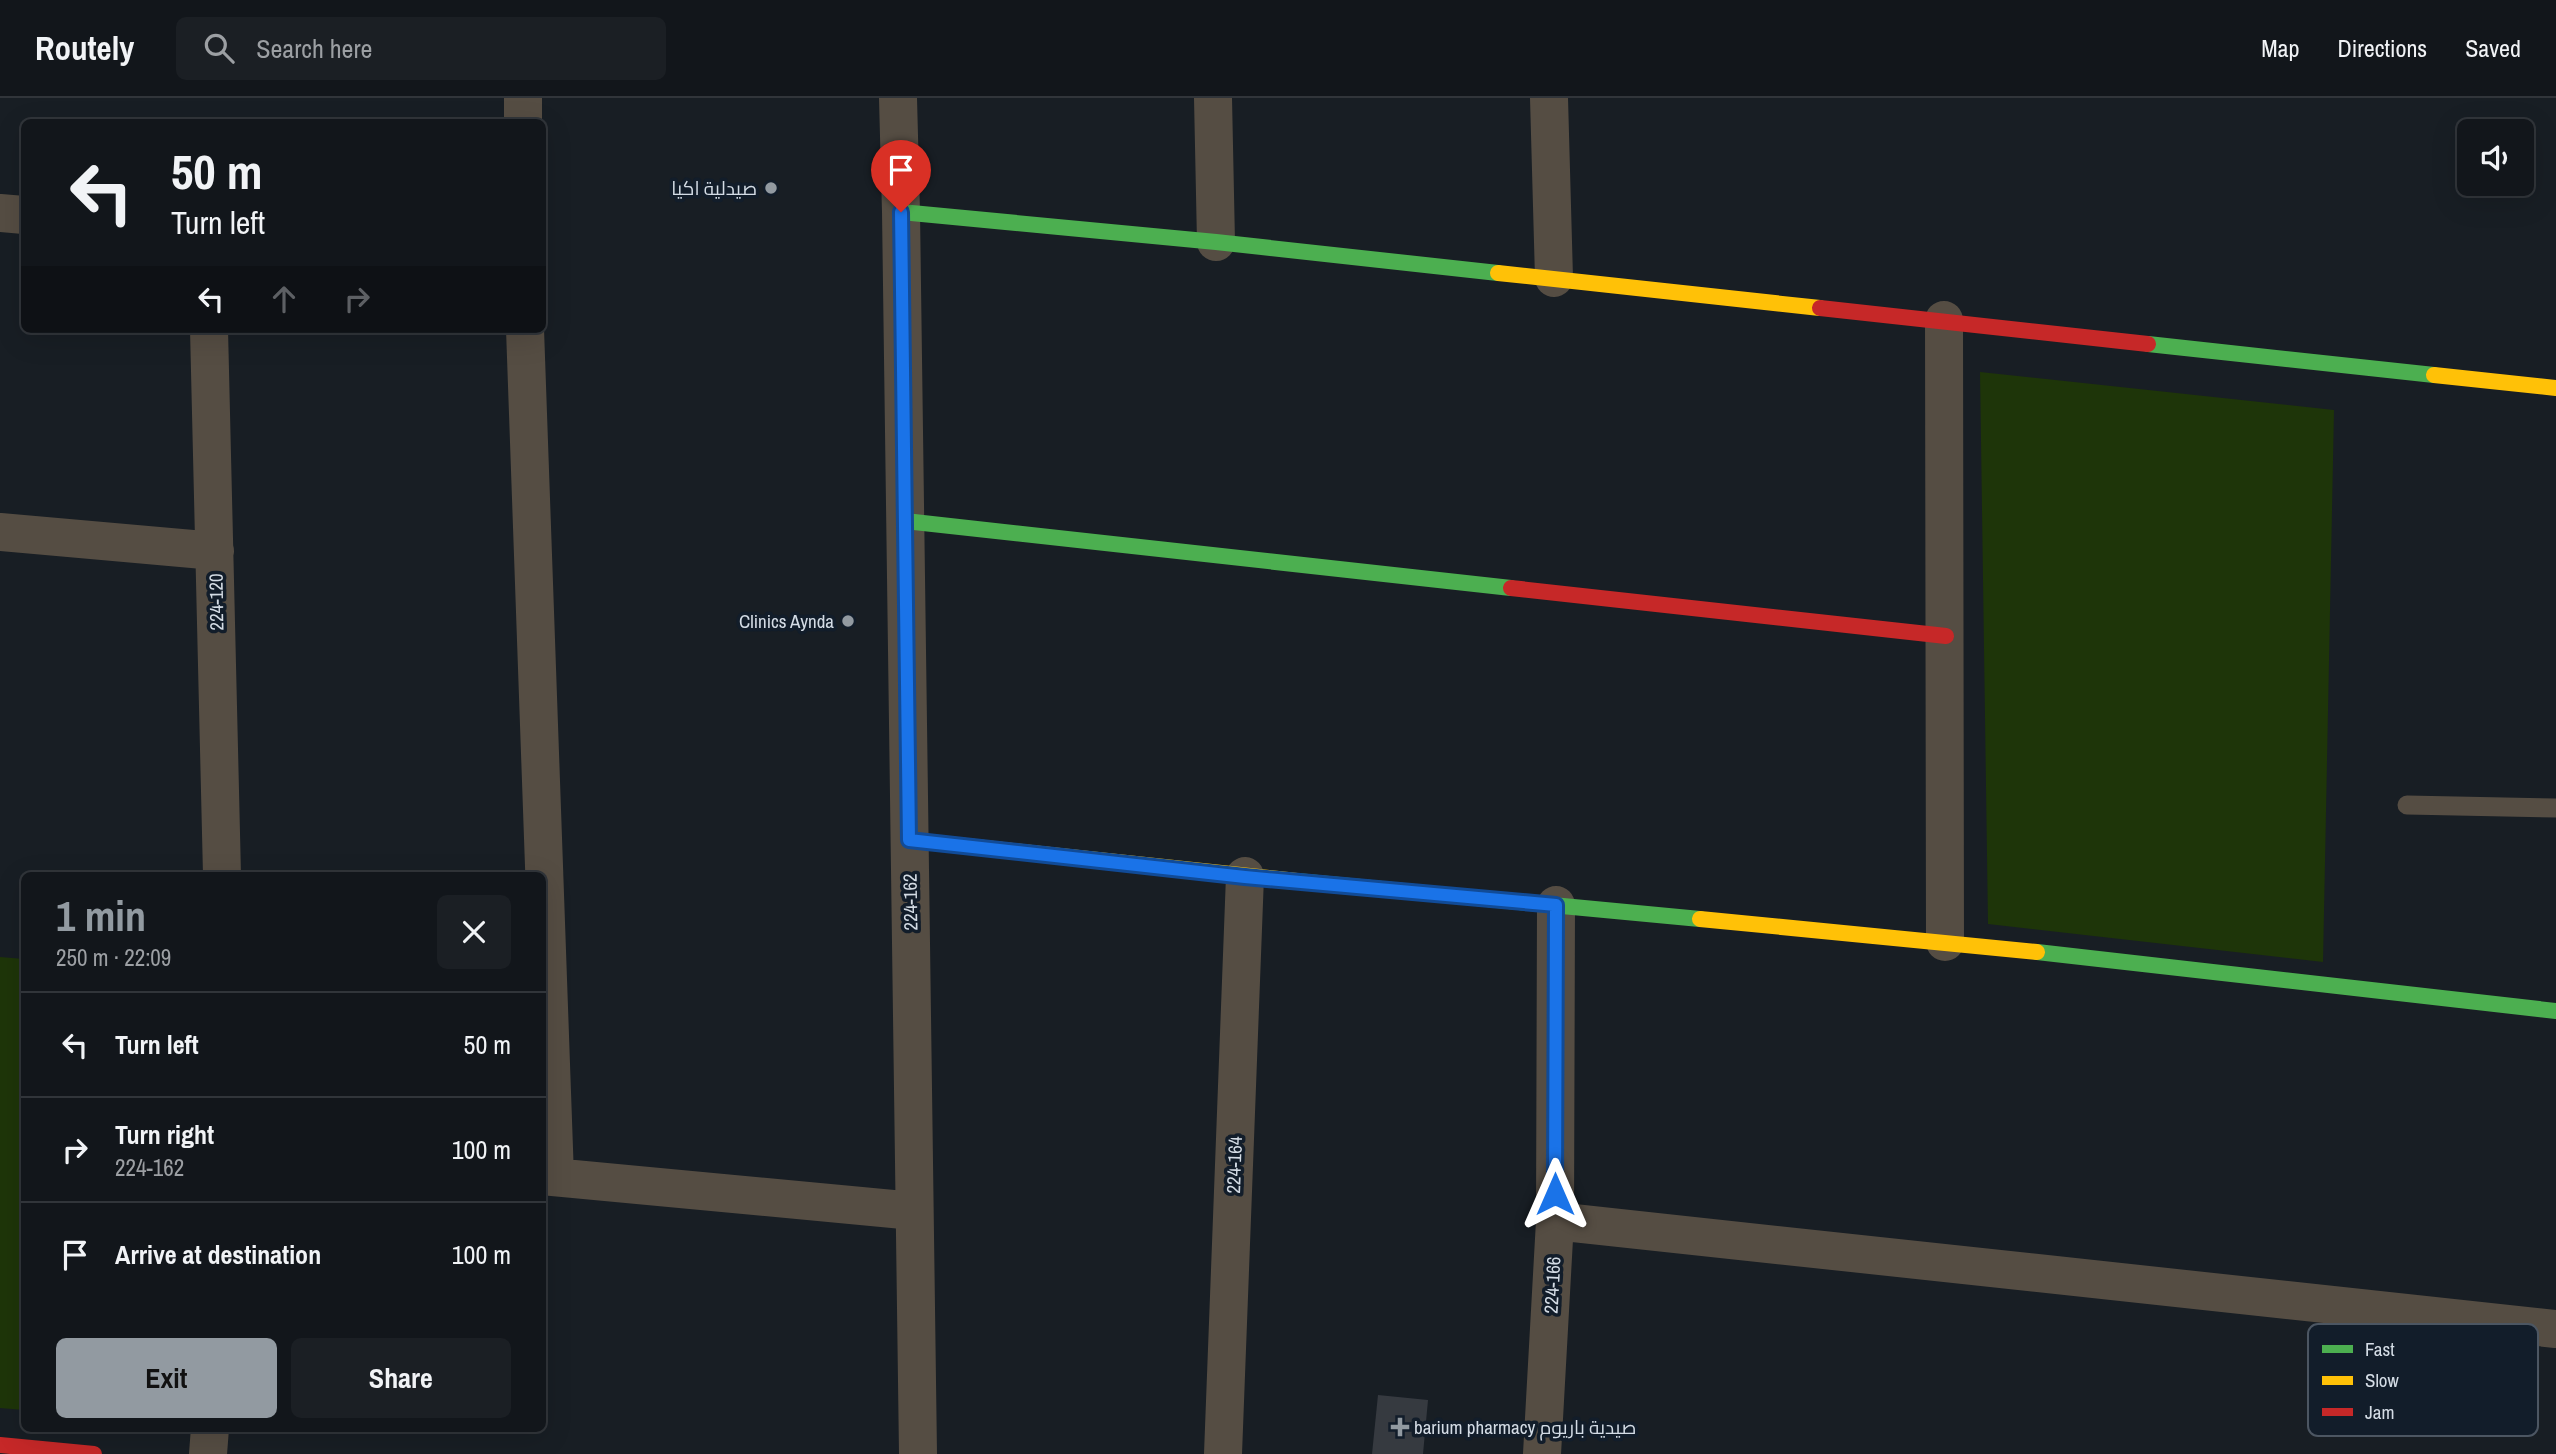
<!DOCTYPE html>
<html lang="en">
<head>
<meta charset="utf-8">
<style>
  :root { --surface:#12161b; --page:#1b1f24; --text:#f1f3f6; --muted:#9c9fa3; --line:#31353a; --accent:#929aa1 }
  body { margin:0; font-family:"Archivo Narrow",Cairo,sans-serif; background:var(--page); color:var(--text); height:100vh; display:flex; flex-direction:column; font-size:26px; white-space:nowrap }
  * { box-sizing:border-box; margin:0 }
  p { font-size:23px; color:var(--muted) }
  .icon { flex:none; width:38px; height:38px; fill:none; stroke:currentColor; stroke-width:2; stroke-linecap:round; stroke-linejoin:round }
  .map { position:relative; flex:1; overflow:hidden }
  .drawer { position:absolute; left:21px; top:774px; width:525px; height:560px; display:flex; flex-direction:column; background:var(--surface); border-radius:10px; box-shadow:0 7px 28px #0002,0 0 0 2px var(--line) }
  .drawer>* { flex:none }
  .banner { position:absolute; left:21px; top:21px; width:525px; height:214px; border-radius:10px; box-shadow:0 7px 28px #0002,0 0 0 2px var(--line); background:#12161b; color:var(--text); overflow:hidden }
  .fabs { position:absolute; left:2457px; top:21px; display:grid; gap:14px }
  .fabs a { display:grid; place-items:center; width:77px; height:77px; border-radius:10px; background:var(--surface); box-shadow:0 7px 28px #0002,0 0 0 2px var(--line); font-size:35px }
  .pin { position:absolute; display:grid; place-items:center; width:60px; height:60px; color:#fff; margin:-72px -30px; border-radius:50% 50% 50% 0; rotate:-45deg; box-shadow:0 0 7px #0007 }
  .pin .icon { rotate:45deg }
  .me { position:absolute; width:77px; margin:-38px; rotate:0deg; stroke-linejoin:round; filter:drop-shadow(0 0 5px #0008) }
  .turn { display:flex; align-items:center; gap:24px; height:147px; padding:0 35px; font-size:32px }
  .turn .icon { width:91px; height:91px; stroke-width:2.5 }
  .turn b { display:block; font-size:49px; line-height:60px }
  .lanes { display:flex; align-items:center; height:66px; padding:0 35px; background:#0003; justify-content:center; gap:35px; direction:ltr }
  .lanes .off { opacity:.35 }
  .round { display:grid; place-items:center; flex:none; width:74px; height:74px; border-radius:10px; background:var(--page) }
  .head { display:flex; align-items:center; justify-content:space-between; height:119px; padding:0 35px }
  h1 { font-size:42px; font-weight:700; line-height:52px; color:var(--accent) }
  .action { display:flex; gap:14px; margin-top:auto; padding:14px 35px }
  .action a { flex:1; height:80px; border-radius:10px; background:var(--accent); color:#111; font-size:28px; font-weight:700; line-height:80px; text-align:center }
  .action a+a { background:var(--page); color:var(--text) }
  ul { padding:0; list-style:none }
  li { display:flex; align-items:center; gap:21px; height:105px; padding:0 35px; border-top:2px solid var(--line) }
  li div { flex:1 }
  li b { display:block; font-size:26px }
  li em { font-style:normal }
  header { display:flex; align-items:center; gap:42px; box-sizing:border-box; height:98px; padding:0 35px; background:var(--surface); border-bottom:2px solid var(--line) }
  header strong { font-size:33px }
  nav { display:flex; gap:38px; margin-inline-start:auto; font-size:24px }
  .search { width:490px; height:63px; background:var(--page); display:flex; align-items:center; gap:18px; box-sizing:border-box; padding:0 24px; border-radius:10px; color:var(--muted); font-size:26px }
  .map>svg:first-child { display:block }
  .green { fill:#1e3509 }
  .building { fill:#363a40 }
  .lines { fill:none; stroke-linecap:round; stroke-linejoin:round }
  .lane { stroke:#554d43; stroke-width:19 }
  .street { stroke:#554d43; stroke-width:38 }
  .fast { stroke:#4caf50; stroke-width:16 }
  .slow { stroke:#ffc107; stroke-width:16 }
  .jam { stroke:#c62828; stroke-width:16 }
  .route-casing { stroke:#114b97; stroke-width:18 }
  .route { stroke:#1a73e8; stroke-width:12 }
  .poi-dot { fill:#929aa1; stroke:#121d2a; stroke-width:2.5 }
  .labels { text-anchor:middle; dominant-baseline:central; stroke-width:7; stroke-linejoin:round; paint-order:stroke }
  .poi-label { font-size:19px; fill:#d4dce5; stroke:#121d2a; text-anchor:end }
  .street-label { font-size:19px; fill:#d4dce5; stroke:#121d2a }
  .key { fill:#121d2a; stroke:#4c5662; stroke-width:2 }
  .key-label { font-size:19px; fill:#d4dce5 }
</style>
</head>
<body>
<header>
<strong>Routely</strong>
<div class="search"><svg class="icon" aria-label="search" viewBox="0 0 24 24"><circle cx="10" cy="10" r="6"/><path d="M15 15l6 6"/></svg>Search here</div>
<nav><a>Map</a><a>Directions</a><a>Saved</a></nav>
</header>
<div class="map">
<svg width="2556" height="1356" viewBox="0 0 2556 1356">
  <rect width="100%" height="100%" fill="#181e24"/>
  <!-- green -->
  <path class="green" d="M 1980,274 L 2334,312 L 2323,864 L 1988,826 Z
    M 0,859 L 24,861 L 24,1312 L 0,1310 Z"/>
  <!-- building -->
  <path class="building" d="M 1378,1297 L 1428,1302 L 1423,1356 L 1372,1356 Z"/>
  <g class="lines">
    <!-- lane -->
    <path class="lane" d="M 2407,707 L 2556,710"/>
    <!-- street -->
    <path class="street" d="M 898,0 L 901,114 L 918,1356
      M 1213,0 L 1216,144
      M 1549,0 L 1554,180
      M 523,24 L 523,0
      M 0,115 L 24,117
      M 1944,222 L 1945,844
      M 209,231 L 222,777
      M 525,231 L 555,1079
      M 0,434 L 215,453
      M 542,1078 L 914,1113
      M 1555,1123 L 2556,1231
      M 208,1356 L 210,1330
      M 1223,1356 L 1245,778
      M 1542,1356 L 1555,1123 L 1556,807"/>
    <!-- fast -->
    <path class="fast" d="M 901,114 L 1216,144 L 1498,175
      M 2148,246 L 2434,277
      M 905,423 L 1511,490
      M 1297,783 L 1700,821
      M 2037,854 L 2556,913"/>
    <!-- slow -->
    <path class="slow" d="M 1498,175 L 1820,210
      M 2434,277 L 2556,290
      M 909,742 L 1297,783
      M 1700,821 L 2037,854"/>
    <!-- jam -->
    <path class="jam" d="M 1820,210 L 2148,246
      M 1511,490 L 1946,538
      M 0,1347 L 94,1356"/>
  </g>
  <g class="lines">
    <defs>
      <path id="route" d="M 901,114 L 909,742 L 1245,779 L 1556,807 L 1555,1096"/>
    </defs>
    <!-- route casing -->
    <use href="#route" class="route-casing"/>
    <!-- route -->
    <use href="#route" class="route"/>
  </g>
  <!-- markers -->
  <g class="poi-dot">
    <circle cx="771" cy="90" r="7"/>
    <circle cx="848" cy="523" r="7"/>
    <path d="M1396.5 1318.5h7v7h7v7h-7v7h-7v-7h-7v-7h7z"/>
  </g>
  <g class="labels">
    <!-- poi labels -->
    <g class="poi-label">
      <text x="757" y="90">صيدلية اكيا</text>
      <text x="834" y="523">Clinics Aynda</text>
      <text x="1414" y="1329" text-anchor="start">barium pharmacy صيدية باريوم</text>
    </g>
    <!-- street labels -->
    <g class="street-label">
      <text transform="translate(216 504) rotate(-91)">224-120</text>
      <text transform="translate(910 804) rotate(-91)">224-162</text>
      <text transform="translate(1234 1067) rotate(-88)">224-164</text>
      <text transform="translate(1552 1187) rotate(-87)">224-166</text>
    </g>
  </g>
  <!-- legend -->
  <rect x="2308" y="1226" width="230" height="112" rx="10" class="key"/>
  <rect x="2322" y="1247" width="31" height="8" fill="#4caf50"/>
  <rect x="2322" y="1278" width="31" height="9" fill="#ffc107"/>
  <rect x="2322" y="1310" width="31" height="8" fill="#c62828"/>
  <g class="key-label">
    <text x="2365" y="1258">Fast</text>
    <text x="2365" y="1289">Slow</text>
    <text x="2365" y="1321">Jam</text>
  </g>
</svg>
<div class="fabs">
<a><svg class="icon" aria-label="sound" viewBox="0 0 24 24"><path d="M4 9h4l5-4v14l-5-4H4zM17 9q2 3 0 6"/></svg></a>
</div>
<div class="pin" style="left:901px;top:114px;background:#d93025"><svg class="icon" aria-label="arrive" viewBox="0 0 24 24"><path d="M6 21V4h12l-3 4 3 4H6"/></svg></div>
<svg class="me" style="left:1555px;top:1096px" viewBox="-20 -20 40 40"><path d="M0-17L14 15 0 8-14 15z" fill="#1a73e8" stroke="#fff" stroke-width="4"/></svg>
<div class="banner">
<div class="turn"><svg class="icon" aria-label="left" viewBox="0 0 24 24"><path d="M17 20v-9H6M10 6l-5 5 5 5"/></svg><div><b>50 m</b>Turn left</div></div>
<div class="lanes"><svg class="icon" aria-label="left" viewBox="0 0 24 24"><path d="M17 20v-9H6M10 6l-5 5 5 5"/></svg><svg class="icon off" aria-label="ahead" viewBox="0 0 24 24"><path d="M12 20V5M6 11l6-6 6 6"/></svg><svg class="icon off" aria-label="right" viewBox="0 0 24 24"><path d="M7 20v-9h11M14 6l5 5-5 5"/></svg></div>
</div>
<section class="drawer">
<div class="head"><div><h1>1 min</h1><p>250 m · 22:09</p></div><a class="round"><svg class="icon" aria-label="close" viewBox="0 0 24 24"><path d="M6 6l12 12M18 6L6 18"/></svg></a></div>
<ul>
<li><svg class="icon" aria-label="left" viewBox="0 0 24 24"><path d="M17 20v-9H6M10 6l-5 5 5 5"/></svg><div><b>Turn left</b></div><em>50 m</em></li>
<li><svg class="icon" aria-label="right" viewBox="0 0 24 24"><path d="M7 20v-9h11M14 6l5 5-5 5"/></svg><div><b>Turn right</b><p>224-162</p></div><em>100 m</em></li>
<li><svg class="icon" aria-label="arrive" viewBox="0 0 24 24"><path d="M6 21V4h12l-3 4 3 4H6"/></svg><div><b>Arrive at destination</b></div><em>100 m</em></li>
</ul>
<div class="action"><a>Exit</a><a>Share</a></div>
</section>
</div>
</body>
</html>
